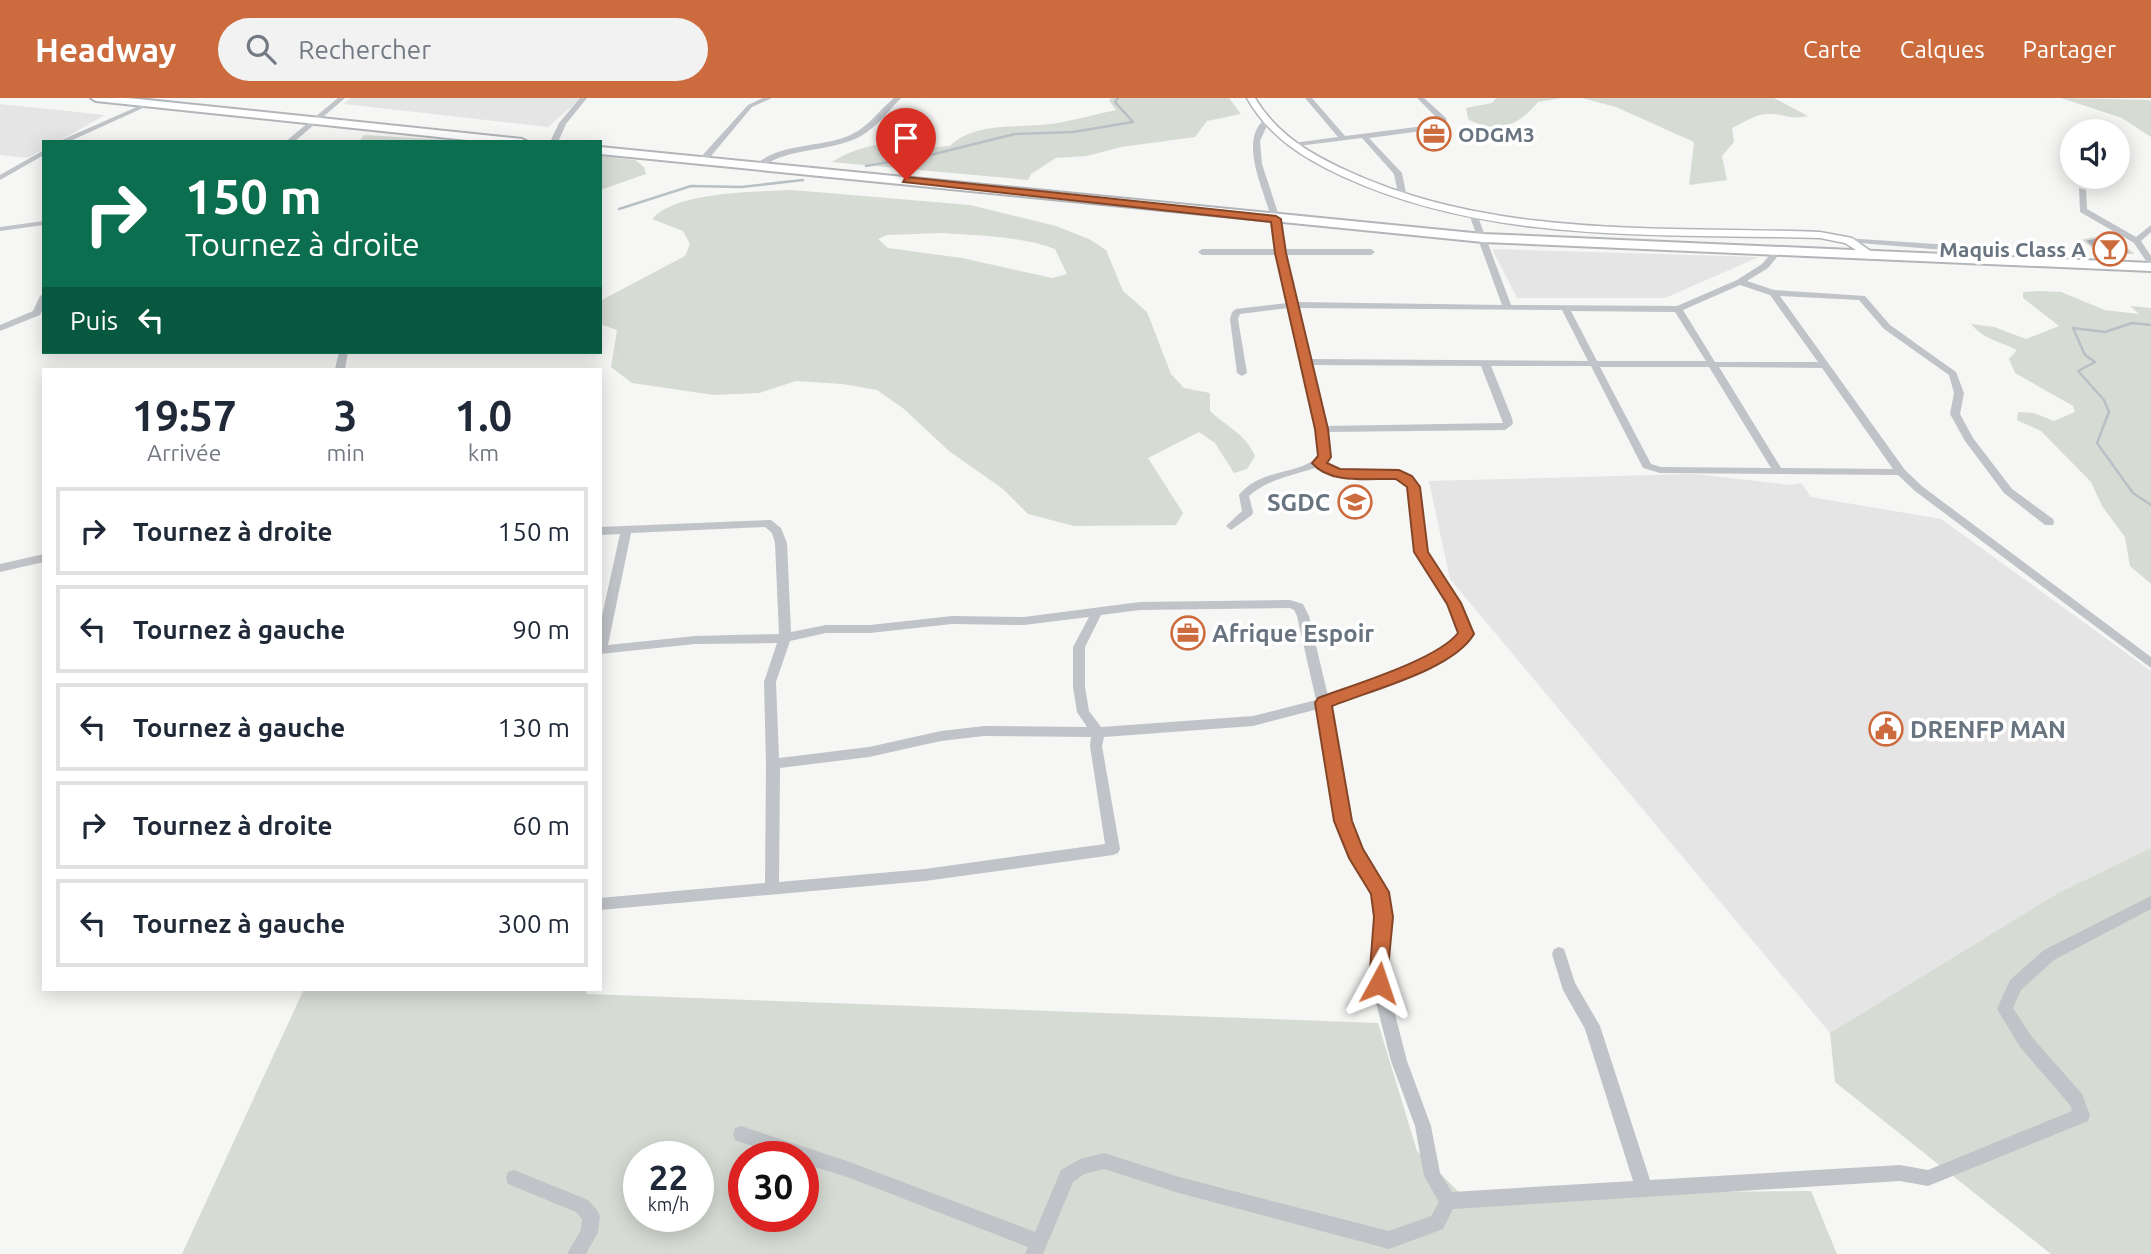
<!DOCTYPE html>
<html lang="fr">
<head>
<meta charset="utf-8">
<style>
  :root { --surface:#fff; --page:#f2f2f3; --text:#1f2937; --muted:#747a83; --line:#e0e1e3; --accent:#cc6c3e }
  body { margin:0; font-family:Ubuntu,sans-serif; background:var(--page); color:var(--text); height:100vh; display:flex; flex-direction:column; font-size:26px; white-space:nowrap }
  * { box-sizing:border-box; margin:0 }
  p { font-size:23px; color:var(--muted) }
  .icon { flex:none; width:38px; height:38px; fill:none; stroke:currentColor; stroke-width:2; stroke-linecap:round; stroke-linejoin:round }
  .map { position:relative; flex:1; overflow:hidden }
  .details { position:absolute; left:42px; top:270px; width:560px; height:623px; display:flex; flex-direction:column; background:var(--surface); border-radius:0px; box-shadow:0 4px 18px #0003 }
  .details>* { flex:none }
  .hud { position:absolute; left:42px; top:42px; width:560px; height:214px; border-radius:0px; box-shadow:0 4px 18px #0003; background:#0b6e4f; color:#fff; overflow:hidden }
  .buttons { position:absolute; left:2060px; top:21px; display:grid; gap:14px }
  .buttons a { display:grid; place-items:center; width:70px; height:70px; border-radius:50%; background:var(--surface); box-shadow:0 4px 18px #0003; font-size:35px }
  .speed { position:absolute; left:623px; top:1043px; display:flex; gap:14px; font-size:35px; font-weight:700; text-align:center }
  .speed>* { display:grid; place-content:center; width:91px; height:91px; border-radius:50%; background:var(--surface); box-shadow:0 4px 18px #0003; line-height:1 }
  .speed small { font-size:18px; font-weight:400 }
  .speed .limit { border:10px solid #d22; background:#fff; color:#111 }
  .pin { position:absolute; display:grid; place-items:center; width:60px; height:60px; color:#fff; margin:-72px -30px; border-radius:50% 50% 50% 0; rotate:-45deg; box-shadow:0 0 7px #0007 }
  .pin .icon { rotate:45deg }
  .me { position:absolute; width:77px; margin:-38px; rotate:5deg; stroke-linejoin:round; filter:drop-shadow(0 0 5px #0008) }
  .turn { display:flex; align-items:center; gap:24px; height:147px; padding:0 28px; font-size:32px }
  .turn .icon { width:91px; height:91px; stroke-width:2.5 }
  .turn b { display:block; font-size:49px; line-height:60px }
  .then { display:flex; align-items:center; height:66px; padding:0 28px; background:#0003; gap:14px; font-size:26px }
  .eta { display:flex; justify-content:space-evenly; align-items:center; height:119px; text-align:center }
  .eta b { font-size:42px; font-weight:700; line-height:49px }
  ul { padding:0; list-style:none }
  li { display:flex; align-items:center; gap:21px; height:88px; margin:0 14px 10px; padding:0 14px; border:4px solid var(--line); border-radius:0px }
  li div { flex:1 }
  li b { display:block; font-size:26px }
  li em { font-style:normal }
  header { display:flex; align-items:center; gap:42px; box-sizing:border-box; height:98px; padding:0 35px; background:var(--accent); color:#fff }
  header strong { font-size:33px }
  nav { display:flex; gap:38px; margin-inline-start:auto; font-size:24px }
  .search { width:490px; height:63px; background:var(--page); display:flex; align-items:center; gap:18px; box-sizing:border-box; padding:0 24px; border-radius:38px; color:var(--muted); font-size:26px }
  .map>svg:first-child { display:block }
  .built { fill:#e4e5e4 }
  .green { fill:#d6dbd4; fill-rule:evenodd }
  .lines { fill:none; stroke-linecap:round; stroke-linejoin:round }
  .stream { stroke:#b8c0c5; stroke-width:2.5 }
  .building { fill:#a6acb2; stroke:#d8d8d6; stroke-width:2 }
  .secondary-casing { stroke:#b1b5b9; stroke-width:3 }
  .primary-casing { stroke:#b2b5b9; stroke-width:4 }
  .street { fill:#c0c3c7; fill-rule:evenodd }
  .secondary { fill:#fff; fill-rule:evenodd }
  .primary { fill:#fff; fill-rule:evenodd }
  .route { fill:#cc6c3e; stroke:#854628; stroke-width:2 }
  .labels { text-anchor:middle; dominant-baseline:central; stroke-width:7; stroke-linejoin:round; paint-order:stroke }
  .far-poi-label { font-size:21px; font-weight:bold; fill:#697481; stroke:#fff; text-anchor:start }
  .poi-label { font-size:24px; font-weight:bold; fill:#697481; stroke:#fff; text-anchor:start }
</style>
</head>
<body>
<header>
<strong>Headway</strong>
<div class="search"><svg class="icon" aria-label="search" viewBox="0 0 24 24"><circle cx="10" cy="10" r="6"/><path d="M15 15l6 6"/></svg>Rechercher</div>
<nav><a>Carte</a><a>Calques</a><a>Partager</a></nav>
</header>
<div class="map">
<svg width="2151" height="1156" viewBox="0 0 2151 1156">
  <rect width="100%" height="100%" fill="#f6f6f4"/>
  <!-- built -->
  <path class="built" d="M 350,0 L 582,0 L 548,29 L 344,6 Z
    M 0,6 L 105,17 L 57,44 L 44,44 L 44,51 L 27,60 L 0,57 Z
    M 1492,151 L 1759,159 L 1665,200 L 1517,200 Z
    M 1695,376 L 1790,387 L 1801,385 L 1811,399 L 1941,421 L 2151,573 L 2151,750 L 2058,795 L 1830,935 L 1450,481 L 1429,383 Z"/>
  <!-- green -->
  <path class="green" d="M 1112,0 L 1229,0 L 1241,16 L 1207,23 L 1195,39 L 1121,49 L 1087,58 L 1056,60 L 1031,76 L 1028,82 L 831,64 C 854,51 874,45 899,45 L 907,51 L 950,48 C 974,24 1019,30 1051,26 C 1073,23 1095,16 1116,12 L 1109,2 Z
    M 1496,0 L 1562,0 L 1538,4 C 1518,28 1496,37 1468,21 L 1466,10 L 1492,5 Z
    M 1582,0 L 1774,0 L 1808,18 C 1790,22 1785,16 1769,16 C 1756,16 1744,24 1732,30 L 1734,44 L 1722,58 L 1727,82 L 1689,87 L 1694,44 L 1616,9 Z
    M 2061,0 L 2151,2 L 2151,39 L 2122,20 Z
    M 364,37 L 483,44 L 359,44 Z
    M 600,58 L 635,62 L 644,69 L 646,76 L 600,92 Z
    M 792,92 L 970,107 L 1056,128 L 1089,141 L 1106,152 L 1123,193 L 1147,214 L 1171,276 L 1184,290 L 1210,295 L 1210,313 C 1228,330 1245,335 1255,358 L 1247,371 L 1234,375 L 1215,345 L 1199,334 L 1148,360 L 1183,415 L 1176,427 L 1074,428 L 1028,416 L 1003,391 L 949,353 L 904,311 L 877,292 L 842,286 L 796,283 L 759,295 L 714,297 L 632,285 L 611,269 L 617,232 L 600,226 L 600,203 L 685,158 L 690,146 L 683,133 L 652,121 C 676,93 756,94 792,92 ZM 943,135 C 981,138 1019,138 1055,151 L 1067,176 L 1052,180 L 962,160 L 888,150 L 878,141 L 887,137 Z
    M 2039,193 L 2061,194 L 2105,212 L 2139,216 L 2130,208 L 2151,210 L 2151,486 L 2130,468 L 2125,439 L 2102,408 L 2091,384 L 2041,333 L 2017,322 L 2018,314 L 2034,315 L 2054,323 L 2075,314 L 2073,308 L 2015,275 L 2009,261 L 2017,252 C 2000,243 1984,242 1971,226 L 1994,229 L 2026,241 L 2059,228 L 2023,200 L 2023,194 Z
    M 2151,750 L 2151,1156 L 2051,1156 L 1835,984 L 1830,935 L 2058,795 Z
    M 304,891 L 585,891 L 587,896 L 1378,925 L 1417,1053 L 1461,1096 L 1811,1093 L 1837,1156 L 182,1156 ZM 639,1059 L 698,1059 L 698,1118 L 639,1118 ZM 744,1059 L 803,1059 L 803,1118 L 744,1118 Z"/>
  <g class="lines">
    <!-- stream -->
    <path class="stream" d="M 866,68 L 934,56 L 1015,36 L 1073,34 L 1133,24 L 1115,4 L 1118,0
      M 619,111 L 691,88 L 741,89 L 803,82
      M 2151,227 L 2132,225 L 2105,234 L 2073,230 L 2085,257 L 2095,264 L 2078,273 L 2104,302 L 2109,314 L 2097,345 L 2133,395 L 2151,407"/>
  </g>
  <!-- building -->
  <path class="building" d="M 2104,138 L 2121,146 L 2132,155 L 2101,157 L 2084,142 Z"/>
  <g class="lines">
    <defs>
      <path id="secondary" d="M 1247,0 L 1255,0 C 1277,37 1312,57 1350,74 C 1497,141 1662,128 1820,134 L 1852,140 L 1879,159 L 1870,161 L 1845,145 L 1820,140 C 1660,135 1493,147 1344,79 C 1303,60 1269,39 1247,0 Z"/>
      <path id="primary" d="M 91,0 L 128,0 L 522,41 L 528,44 L 486,44 L 96,3 Z
        M 600,49 L 1483,136 L 2151,165 L 2151,173 L 1483,144 L 600,56 Z"/>
    </defs>
    <!-- secondary casing -->
    <use href="#secondary" class="secondary-casing"/>
    <!-- primary casing -->
    <use href="#primary" class="primary-casing"/>
    <!-- street -->
    <path class="street" d="M 338,0 L 345,0 L 294,44 L 285,44 Z
      M 580,0 L 587,0 L 566,26 L 558,44 L 550,44 L 559,25 Z
      M 763,0 L 772,0 L 752,9 L 706,64 L 700,64 L 700,60 L 748,7 Z
      M 894,0 L 901,0 C 889,12 877,29 861,38 C 830,55 791,48 762,69 L 755,67 C 780,45 818,50 848,38 C 868,30 878,13 894,0 Z
      M 1305,0 L 1312,0 L 1345,38 L 1440,26 L 1440,23 L 1417,0 L 1424,0 L 1446,20 L 1448,28 L 1444,30 L 1369,40 L 1402,75 L 1407,100 L 1403,102 L 1399,100 L 1394,76 L 1362,40 L 1290,49 L 1290,45 L 1293,45 L 1338,39 Z
      M 148,4 L 154,5 L 68,44 L 57,44 Z
      M 1265,21 L 1269,23 L 1260,43 L 1262,66 L 1280,121 L 1286,151 L 1371,151 L 1375,154 L 1371,157 L 1287,157 L 1296,204 L 1502,207 L 1470,119 L 1474,117 L 1478,119 L 1511,207 L 1677,208 L 1737,182 L 1762,166 L 1774,152 L 1777,151 L 1781,154 L 1768,170 L 1747,183 L 1774,192 L 1865,198 L 1890,227 L 1956,274 L 1964,295 L 1960,316 L 1973,340 L 2012,391 L 2053,421 L 2054,424 L 2053,427 L 2045,427 L 2004,395 L 1965,343 L 1950,316 L 1954,295 L 1949,277 L 1884,231 L 1859,202 L 1780,198 L 1905,372 L 1923,389 L 2151,559 L 2151,570 L 1915,393 L 1898,377 L 1660,375 L 1643,370 L 1591,268 L 1491,268 L 1512,320 L 1513,326 L 1505,332 L 1326,334 L 1330,359 L 1325,364 L 1341,371 L 1393,373 L 1408,378 L 1417,387 L 1427,454 L 1460,505 L 1472,536 C 1446,572 1371,592 1330,608 L 1350,723 L 1361,752 L 1387,794 L 1391,819 L 1387,885 L 1407,963 L 1431,1028 L 1440,1075 L 1452,1094 L 1633,1083 L 1585,931 L 1563,892 L 1552,856 L 1554,851 L 1559,849 L 1564,851 L 1575,885 L 1600,928 L 1650,1082 L 1900,1067 L 1928,1072 L 2072,1013 L 2070,1007 L 2020,949 L 1997,911 L 2010,882 L 2044,852 L 2151,798 L 2151,811 L 2054,862 L 2021,892 L 2013,910 L 2032,939 L 2082,996 L 2090,1017 L 2088,1023 L 1928,1088 L 1900,1083 L 1453,1111 L 1443,1131 L 1389,1151 L 1179,1095 L 1104,1071 L 1084,1076 L 1073,1084 L 1043,1156 L 1025,1156 L 1028,1149 L 850,1080 L 803,1065 L 803,1059 L 785,1059 L 735,1042 L 733,1036 L 735,1030 L 741,1028 L 850,1064 L 1035,1134 L 1061,1072 L 1080,1061 L 1104,1055 L 1179,1079 L 1389,1133 L 1431,1118 L 1439,1104 L 1424,1078 L 1415,1028 L 1391,963 L 1371,885 L 1377,819 L 1373,795 L 1350,759 L 1336,723 L 1318,611 L 1253,628 L 1104,639 L 1102,648 L 1120,751 L 1118,755 L 1113,757 L 925,783 L 600,812 L 600,800 L 765,785 L 766,666 L 764,584 L 777,545 L 695,546 L 600,556 L 600,527 L 620,436 L 600,437 L 600,429 L 771,422 L 781,430 L 787,445 L 791,534 L 826,527 L 870,527 L 952,518 L 1024,519 L 1140,504 L 1290,502 L 1303,506 L 1309,518 L 1328,598 C 1372,582 1425,569 1460,535 L 1448,506 L 1415,454 L 1408,390 C 1383,367 1346,387 1317,369 C 1294,378 1269,380 1249,398 L 1253,414 L 1252,417 L 1231,432 L 1226,428 L 1242,413 L 1239,397 C 1261,370 1296,378 1320,358 L 1316,331 L 1288,210 L 1240,216 L 1238,221 L 1247,275 L 1242,278 L 1237,275 L 1230,221 L 1232,214 L 1236,211 L 1287,205 L 1278,157 L 1202,157 L 1198,154 L 1202,151 L 1278,151 C 1276,141 1274,129 1271,119 C 1264,92 1238,42 1265,21 ZM 1740,187 L 1770,197 L 1818,264 L 1715,264 L 1683,212 ZM 1297,210 L 1562,212 L 1588,263 L 1309,261 ZM 1571,213 L 1675,214 L 1706,263 L 1597,263 ZM 1311,267 L 1481,268 L 1503,325 L 1325,328 ZM 1600,269 L 1709,269 L 1771,370 L 1661,369 L 1651,366 ZM 1719,269 L 1822,270 L 1893,371 L 1781,370 ZM 765,429 L 772,435 L 775,445 L 779,536 L 695,538 L 608,547 L 631,435 ZM 1290,510 L 1294,512 L 1297,518 L 1316,602 L 1253,618 L 1101,629 L 1089,613 L 1085,589 L 1085,549 L 1101,517 L 1140,512 ZM 1089,519 L 1073,549 L 1073,589 L 1077,614 L 1087,629 L 984,628 L 941,633 L 869,649 L 779,660 L 776,584 L 790,543 L 826,535 L 870,535 L 952,526 L 1024,527 ZM 984,638 L 1091,639 L 1090,648 L 1105,746 L 925,771 L 779,784 L 780,670 L 869,659 L 941,643 Z
      M 44,52 L 44,57 L 0,82 L 0,77 Z
      M 2079,90 L 2086,92 L 2087,111 L 2136,139 L 2151,127 L 2151,134 L 2141,143 L 2151,158 L 2151,167 L 2148,166 L 2134,145 L 2080,114 Z
      M 44,123 L 44,127 L 0,133 L 0,129 Z
      M 1845,140 L 1980,149 L 1984,152 L 1980,155 L 1848,144 L 1845,144 Z
      M 44,195 L 44,209 L 40,217 L 0,233 L 0,227 L 33,213 L 40,198 Z
      M 339,254 L 348,254 L 345,271 L 335,271 Z
      M 44,456 L 44,464 L 0,474 L 0,466 Z
      M 514,1072 L 588,1102 L 597,1112 L 600,1118 L 598,1134 L 586,1156 L 567,1156 L 581,1132 L 582,1121 L 576,1114 L 508,1086 L 506,1080 L 508,1074 Z"/>
    <!-- secondary -->
    <use href="#secondary" class="secondary"/>
    <!-- primary -->
    <use href="#primary" class="primary"/>
  </g>
  <!-- route -->
  <path class="route" d="M 906,79 L 1276,118 L 1281,121 L 1286,155 L 1328,331 L 1331,359 L 1327,365 L 1340,371 L 1399,372 L 1412,378 L 1420,389 L 1428,454 L 1461,505 L 1474,536 C 1453,572 1371,592 1332,608 L 1352,723 L 1363,751 L 1389,794 L 1393,819 L 1386,891 L 1379,894 L 1372,891 L 1369,885 L 1374,819 L 1371,796 L 1349,760 L 1334,723 L 1315,605 L 1318,600 C 1352,587 1437,562 1458,535 L 1447,506 L 1414,454 L 1407,389 L 1396,381 C 1371,380 1330,387 1312,365 L 1318,358 L 1315,331 L 1275,155 L 1271,124 L 903,84 Z"/>
  <!-- icons -->
  <defs>
    <symbol id="office-ring" viewBox="-11 -11 22 22"><circle r="9.5" fill="#fff" stroke="#cc6c3e" stroke-width="1.5"/><path d="M-6-3h4V-5.5h4V-3h4V5H-6ZM-1-4.5V-3h2v-1.5ZM-6 0V1H6V0Z" fill="#cc6c3e"/></symbol>
    <symbol id="bar-ring" viewBox="-11 -11 22 22"><circle r="9.5" fill="#fff" stroke="#cc6c3e" stroke-width="1.5"/><path d="M-6-5H6L.8 .8V4.5H3.5V6h-7V4.5H-.8V.8Z" fill="#cc6c3e"/></symbol>
    <symbol id="school-ring" viewBox="-11 -11 22 22"><circle r="9.5" fill="#fff" stroke="#cc6c3e" stroke-width="1.5"/><path d="M0-5L7-2L0 1L-7-2ZM-4 1L0 2.5L4 1V4Q0 6-4 4Z" fill="#cc6c3e"/></symbol>
    <symbol id="civic-ring" viewBox="-11 -11 22 22"><circle r="9.5" fill="#fff" stroke="#cc6c3e" stroke-width="1.5"/><path d="M-.6-6.5H3V-4.5H.6V-3L4-1V1h2V6H-6V1h2V-1L-.6-3ZM-1.2 2.5V6h2.4V2.5Z" fill="#cc6c3e"/></symbol>
  </defs>
  <g fill-rule="evenodd">
    <use href="#office-ring" x="1415" y="17" width="38" height="38"/>
    <use href="#bar-ring" x="2091" y="132" width="38" height="38"/>
    <use href="#school-ring" x="1336" y="385" width="38" height="38"/>
    <use href="#office-ring" x="1169" y="516" width="38" height="38"/>
    <use href="#civic-ring" x="1867" y="612" width="38" height="38"/>
  </g>
  <g class="labels">
    <!-- far-poi labels -->
    <g class="far-poi-label">
      <text x="1458" y="36">ODGM3</text>
      <text x="2086" y="151" text-anchor="end">Maquis Class A</text>
    </g>
    <!-- poi labels -->
    <g class="poi-label">
      <text x="1330" y="404" text-anchor="end">SGDC</text>
      <text x="1212" y="535">Afrique Espoir</text>
      <text x="1910" y="631">DRENFP MAN</text>
    </g>
  </g>
</svg>
<div class="buttons">
<a><svg class="icon" aria-label="sound" viewBox="0 0 24 24"><path d="M4 9h4l5-4v14l-5-4H4zM17 9q2 3 0 6"/></svg></a>
</div>
<div class="speed"><div>22<small>km/h</small></div><div class="limit">30</div></div>
<div class="pin" style="left:906px;top:82px;background:#d93025"><svg class="icon" aria-label="arrive" viewBox="0 0 24 24"><path d="M6 21V4h12l-3 4 3 4H6"/></svg></div>
<svg class="me" style="left:1379px;top:885px" viewBox="-20 -20 40 40"><path d="M0-17L14 15 0 8-14 15z" fill="#cc6c3e" stroke="#fff" stroke-width="4"/></svg>
<div class="hud">
<div class="turn"><svg class="icon" aria-label="right" viewBox="0 0 24 24"><path d="M7 20v-9h11M14 6l5 5-5 5"/></svg><div><b>150 m</b>Tournez à droite</div></div>
<div class="then">Puis<svg class="icon" aria-label="left" viewBox="0 0 24 24"><path d="M17 20v-9H6M10 6l-5 5 5 5"/></svg></div>
</div>
<section class="details">
<div class="eta">
<div><b>19:57</b><p>Arrivée</p></div>
<div><b>3</b><p>min</p></div>
<div><b>1.0</b><p>km</p></div>
</div>
<ul>
<li><svg class="icon" aria-label="right" viewBox="0 0 24 24"><path d="M7 20v-9h11M14 6l5 5-5 5"/></svg><div><b>Tournez à droite</b></div><em>150 m</em></li>
<li><svg class="icon" aria-label="left" viewBox="0 0 24 24"><path d="M17 20v-9H6M10 6l-5 5 5 5"/></svg><div><b>Tournez à gauche</b></div><em>90 m</em></li>
<li><svg class="icon" aria-label="left" viewBox="0 0 24 24"><path d="M17 20v-9H6M10 6l-5 5 5 5"/></svg><div><b>Tournez à gauche</b></div><em>130 m</em></li>
<li><svg class="icon" aria-label="right" viewBox="0 0 24 24"><path d="M7 20v-9h11M14 6l5 5-5 5"/></svg><div><b>Tournez à droite</b></div><em>60 m</em></li>
<li><svg class="icon" aria-label="left" viewBox="0 0 24 24"><path d="M17 20v-9H6M10 6l-5 5 5 5"/></svg><div><b>Tournez à gauche</b></div><em>300 m</em></li>
</ul>
</section>
</div>
</body>
</html>
